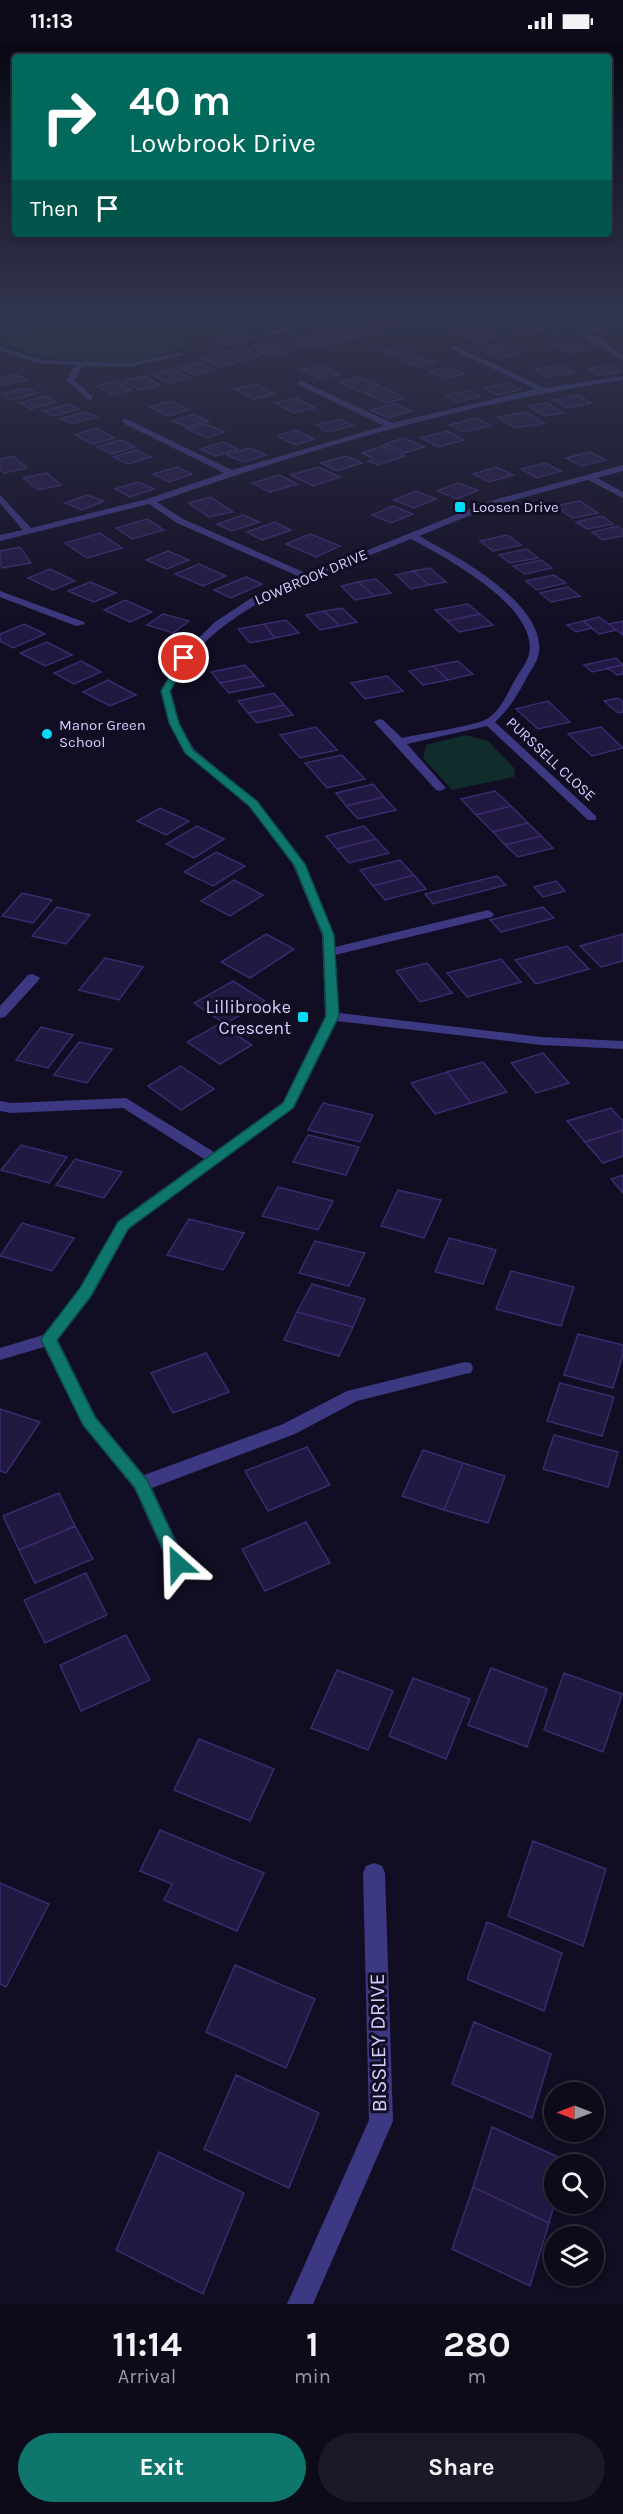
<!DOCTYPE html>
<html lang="en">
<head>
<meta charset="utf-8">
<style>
  :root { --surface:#0d0a1a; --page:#1b1827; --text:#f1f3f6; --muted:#9a9aa2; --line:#2d2b39; --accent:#0f766e }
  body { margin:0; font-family:Karla,sans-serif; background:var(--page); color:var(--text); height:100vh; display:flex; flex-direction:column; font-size:22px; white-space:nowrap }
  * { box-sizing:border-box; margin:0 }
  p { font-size:20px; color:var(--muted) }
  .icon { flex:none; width:33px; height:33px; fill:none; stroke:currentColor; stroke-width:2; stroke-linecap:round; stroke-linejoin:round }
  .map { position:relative; height:2262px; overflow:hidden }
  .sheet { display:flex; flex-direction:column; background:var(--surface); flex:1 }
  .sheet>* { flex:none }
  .guide { position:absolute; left:12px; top:12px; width:600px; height:183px; border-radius:6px; box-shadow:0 3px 9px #0003,0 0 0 2px var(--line); background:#00695c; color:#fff; overflow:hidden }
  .needle { width:39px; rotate:270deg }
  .tools { position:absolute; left:544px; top:2040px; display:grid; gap:12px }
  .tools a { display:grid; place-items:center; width:60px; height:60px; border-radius:50%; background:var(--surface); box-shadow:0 3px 9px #0003,0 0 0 2px var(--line); font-size:30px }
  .pin { position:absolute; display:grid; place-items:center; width:51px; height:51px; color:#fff; margin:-26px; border:3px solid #fff; border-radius:50%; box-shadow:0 2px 6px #0007 }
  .me { position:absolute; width:66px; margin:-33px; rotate:335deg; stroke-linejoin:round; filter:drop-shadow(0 0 4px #0008) }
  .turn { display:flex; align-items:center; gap:21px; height:126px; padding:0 18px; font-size:27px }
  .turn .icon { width:78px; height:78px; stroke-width:2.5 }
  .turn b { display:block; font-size:42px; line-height:51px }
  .then { display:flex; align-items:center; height:57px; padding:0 18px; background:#0003; gap:12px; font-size:22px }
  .eta { display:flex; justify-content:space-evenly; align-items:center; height:102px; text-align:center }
  .eta b { font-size:36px; font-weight:700; line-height:42px }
  .cta { display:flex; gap:12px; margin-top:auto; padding:12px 18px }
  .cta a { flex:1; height:69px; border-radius:36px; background:var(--accent); color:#fff; font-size:24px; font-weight:700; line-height:69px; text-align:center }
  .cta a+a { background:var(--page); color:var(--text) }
  .status { display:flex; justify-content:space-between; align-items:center; height:42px; padding:0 30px; background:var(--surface); direction:ltr }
  .status svg { height:16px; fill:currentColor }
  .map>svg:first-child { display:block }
  .green { fill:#102c2b }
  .building { fill:#221943; stroke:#3a2b6e; stroke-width:1.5 }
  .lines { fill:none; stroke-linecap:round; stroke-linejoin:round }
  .minor { fill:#3c3881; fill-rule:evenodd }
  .route { fill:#0f766e; stroke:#0a4d48; stroke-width:1.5 }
  .poi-dot { fill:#01dcf8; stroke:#110d22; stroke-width:2 }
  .labels { text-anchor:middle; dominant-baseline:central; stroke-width:6; stroke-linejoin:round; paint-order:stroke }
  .far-poi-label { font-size:15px; fill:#d4ceff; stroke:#110d22; text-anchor:start }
  .far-street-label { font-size:15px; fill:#d4ceff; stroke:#110d22 }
  .poi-label { font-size:18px; fill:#d4ceff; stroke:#110d22; text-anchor:end }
  .near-street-label { font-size:21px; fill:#d4ceff; stroke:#110d22 }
</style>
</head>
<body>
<div class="status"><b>11:13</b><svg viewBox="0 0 49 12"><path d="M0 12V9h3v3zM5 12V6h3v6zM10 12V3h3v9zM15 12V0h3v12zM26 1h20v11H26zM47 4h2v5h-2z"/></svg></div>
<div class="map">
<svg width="623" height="2262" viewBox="0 0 623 2262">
  <rect width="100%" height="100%" fill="#110d22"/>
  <!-- green -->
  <path class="green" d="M 54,274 L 301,274 L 301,277 L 298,280 L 261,283 L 212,296 L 186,296 L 183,306 L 132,320 L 60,318 C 44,310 18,315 8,297 L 10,292 Z
    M 465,693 L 488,699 L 515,727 L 514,735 L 452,748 L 423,716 L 426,703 Z"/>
  <!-- building -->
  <path class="building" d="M 387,274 L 409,274 L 416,278 L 398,281 Z
    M 426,274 L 449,274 L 451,279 L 428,279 Z
    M 380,276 L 396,283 L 377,287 L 360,280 Z
    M 561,277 L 576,283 L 557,287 L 543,281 Z
    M 526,280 L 543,287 L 527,291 L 510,284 Z
    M 351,284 L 371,291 L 356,296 L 336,288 Z
    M 470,286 L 494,296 L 478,300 L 454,290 Z
    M 333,289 L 350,297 L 331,301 L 314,293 Z
    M 244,292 L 254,297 L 228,303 L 218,299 Z
    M 309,295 L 325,303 L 307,307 L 291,299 Z
    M 567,299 L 587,307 L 570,311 L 550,303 Z
    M 278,301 L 289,311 L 266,314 L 255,304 Z
    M 500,302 L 520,311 L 501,316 L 482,307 Z
    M 399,304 L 415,311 L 398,316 L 381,309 Z
    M 242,305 L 260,314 L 240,319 L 222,310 Z
    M 218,312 L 236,321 L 219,325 L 201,316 Z
    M 419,314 L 436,321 L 418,325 L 402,318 Z
    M 198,320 L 214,328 L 195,333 L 178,325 Z
    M 321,323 L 340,332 L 321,337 L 302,328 Z
    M 563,323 L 575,331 L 546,335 L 535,327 Z
    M 612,323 L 622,330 L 597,333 L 587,327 Z
    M 448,325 L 464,332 L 446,337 L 429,329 Z
    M 173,327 L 190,336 L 168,341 L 151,332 Z
    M 15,332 L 27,338 L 0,344 L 0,336 Z
    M 143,334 L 161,343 L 140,348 L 123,339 Z
    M 359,335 L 379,344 L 360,350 L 339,340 Z
    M 116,339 L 132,348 L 112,353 L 96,344 Z
    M 509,341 L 520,348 L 496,353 L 485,346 Z
    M 255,342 L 274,352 L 254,357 L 235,347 Z
    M 27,346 L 37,351 L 12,358 L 2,352 Z
    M 385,346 L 405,356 L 386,361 L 365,351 Z
    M 470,348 L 481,355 L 457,360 L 446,353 Z
    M 578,353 L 591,361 L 568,366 L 554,358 Z
    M 45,354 L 56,360 L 31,367 L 20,361 Z
    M 295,356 L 315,366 L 294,371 L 275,361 Z
    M 171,359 L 189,368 L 168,374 L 150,365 Z
    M 395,361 L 412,369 L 388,376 L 371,368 Z
    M 547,361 L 564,371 L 545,374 L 528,364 Z
    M 68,362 L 79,367 L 54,374 L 43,369 Z
    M 86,370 L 97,375 L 72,382 L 60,377 Z
    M 526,370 L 544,381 L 515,386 L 498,375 Z
    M 194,372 L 209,379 L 187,385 L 172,379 Z
    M 476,376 L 491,384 L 464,390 L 449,383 Z
    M 340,377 L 353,384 L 328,390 L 316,383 Z
    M 205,382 L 225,390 L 207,396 L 187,387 Z
    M 96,386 L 115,396 L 93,402 L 75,393 Z
    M 295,388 L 314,397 L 296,403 L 277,394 Z
    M 447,389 L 464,398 L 438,405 L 421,396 Z
    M 404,396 L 424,405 L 405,411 L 385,402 Z
    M 120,398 L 135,405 L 112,412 L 97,405 Z
    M 223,400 L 238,407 L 216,414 L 200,407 Z
    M 383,404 L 405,414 L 378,423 L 368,419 L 374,417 L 362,411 Z
    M 250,406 L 266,413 L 243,420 L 227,413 Z
    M 136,408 L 151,415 L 128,422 L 113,415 Z
    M 590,410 L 606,418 L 582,424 L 566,416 Z
    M 13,414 L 27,426 L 4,431 L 0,427 L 0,417 Z
    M 346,414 L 362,421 L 337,429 L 321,421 Z
    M 545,421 L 561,429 L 537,436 L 521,427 Z
    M 177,425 L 192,432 L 169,440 L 153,432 Z
    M 318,425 L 340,435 L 313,444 L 291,433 Z
    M 496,425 L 513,433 L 489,440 L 473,432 Z
    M 47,431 L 61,443 L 38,448 L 23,436 Z
    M 279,433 L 298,442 L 270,450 L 252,441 Z
    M 139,440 L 154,447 L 130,455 L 115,447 Z
    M 458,441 L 478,448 L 457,457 L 437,449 Z
    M 416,449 L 436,457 L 414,466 L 394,458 Z
    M 87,453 L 104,459 L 82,468 L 65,461 Z
    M 211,455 L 233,470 L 209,475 L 188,461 Z
    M 580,459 L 598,471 L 572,476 L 555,464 Z
    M 393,464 L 413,472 L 391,481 L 372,473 Z
    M 243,473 L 259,480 L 232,489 L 217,482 Z
    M 602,474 L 613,482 L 587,487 L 576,480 Z
    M 147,477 L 164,488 L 132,497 L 116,486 Z
    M 275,480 L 291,488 L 262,498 L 247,490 Z
    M 618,484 L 623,488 L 623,494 L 603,498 L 592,490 Z
    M 100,491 L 122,506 L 87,516 L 65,501 Z
    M 310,492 L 340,504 L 316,515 L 286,502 Z
    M 507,493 L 521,503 L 493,509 L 480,499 Z
    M 20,505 L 31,521 L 2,526 L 0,522 L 0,509 Z
    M 527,507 L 538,516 L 510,521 L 499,513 Z
    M 168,509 L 189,518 L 167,527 L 146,518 Z
    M 541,518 L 552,526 L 525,532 L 513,524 Z
    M 199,522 L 226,534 L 203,544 L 175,532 Z
    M 430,526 L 446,540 L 429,543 L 413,529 Z
    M 50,527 L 75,539 L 53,548 L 28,536 Z
    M 413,529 L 429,543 L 411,547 L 396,533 Z
    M 554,533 L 566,541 L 537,548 L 526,539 Z
    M 246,535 L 262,542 L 231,556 L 214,548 Z
    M 376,537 L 391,551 L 374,554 L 358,540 Z
    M 90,540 L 116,551 L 94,560 L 68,549 Z
    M 358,540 L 374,554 L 355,558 L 341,544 Z
    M 568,545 L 580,554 L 551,560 L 540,551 Z
    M 125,558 L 152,570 L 130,580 L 104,568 Z
    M 468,562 L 480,572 L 447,579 L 435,568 Z
    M 342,566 L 357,580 L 340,584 L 324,569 Z
    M 324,569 L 340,584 L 320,588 L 306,573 Z
    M 163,572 L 189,579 L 173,591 L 147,583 Z
    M 480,572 L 493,583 L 459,590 L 447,579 Z
    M 599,575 L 609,582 L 616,588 L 599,592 L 583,579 Z
    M 286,578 L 299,591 L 275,596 L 264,582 Z
    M 583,579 L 592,586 L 576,590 L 567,583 Z
    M 623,579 L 623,593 L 609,582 Z
    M 24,582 L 45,592 L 13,606 L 0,599 L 0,592 Z
    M 264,582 L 275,596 L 250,601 L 238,587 Z
    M 47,600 L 72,613 L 45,624 L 20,611 Z
    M 616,616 L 623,623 L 592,630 L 584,623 Z
    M 81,619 L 101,630 L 74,642 L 54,631 Z
    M 458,619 L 473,632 L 448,638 L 433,624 Z
    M 245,623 L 255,634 L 220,641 L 211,630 Z
    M 623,623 L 623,632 L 617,633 L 608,626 Z
    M 433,624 L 448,638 L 423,643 L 409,629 Z
    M 255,634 L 264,644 L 229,651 L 220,641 Z
    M 387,634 L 403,649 L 365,657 L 351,641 Z
    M 108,638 L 136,653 L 110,664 L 83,650 Z
    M 274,651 L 284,663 L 248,671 L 238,659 Z
    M 618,656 L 623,660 L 623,670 L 618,671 L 604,659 Z
    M 548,659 L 570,680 L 538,687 L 516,667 Z
    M 284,663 L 293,673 L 257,681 L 248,671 Z
    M 316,685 L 337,708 L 300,716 L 280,693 Z
    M 601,685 L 623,706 L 592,714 L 568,692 Z
    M 342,713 L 365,737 L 327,746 L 305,721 Z
    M 373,742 L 384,755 L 346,764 L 336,751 Z
    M 495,749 L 511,764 L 476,773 L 461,757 Z
    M 384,755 L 396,768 L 358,777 L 346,764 Z
    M 511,764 L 528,781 L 493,790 L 476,773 Z
    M 160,766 L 189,779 L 166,793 L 137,779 Z
    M 528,781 L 541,794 L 505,803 L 493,790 Z
    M 197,784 L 224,797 L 194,816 L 166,802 Z
    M 364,784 L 376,797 L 337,807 L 326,794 Z
    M 541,794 L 553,806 L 518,815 L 505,803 Z
    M 376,797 L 389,811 L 349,821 L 337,807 Z
    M 216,810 L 245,824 L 213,844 L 184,830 Z
    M 400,818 L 414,833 L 373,844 L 360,828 Z
    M 414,833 L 426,847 L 385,858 L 373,844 Z
    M 497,834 L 506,843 L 433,862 L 425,852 Z
    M 234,838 L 263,853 L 230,874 L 201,859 Z
    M 556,839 L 565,849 L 543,855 L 534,845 Z
    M 22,851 L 52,858 L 33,881 L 2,874 Z
    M 57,865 L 90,873 L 66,902 L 32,894 Z
    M 543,865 L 554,876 L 501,890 L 490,878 Z
    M 266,892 L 294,907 L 250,936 L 221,920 Z
    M 623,892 L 623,919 L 601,925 L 580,904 Z
    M 567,904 L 589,927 L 536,942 L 515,918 Z
    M 105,916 L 143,925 L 119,958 L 79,948 Z
    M 501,917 L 521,940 L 467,955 L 447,931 Z
    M 427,921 L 452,951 L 420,960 L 396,929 Z
    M 233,939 L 265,959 L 225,982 L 194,961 Z
    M 219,982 L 252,1003 L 220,1022 L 187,1000 Z
    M 41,985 L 73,993 L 48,1026 L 16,1018 Z
    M 79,1000 L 112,1007 L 87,1041 L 54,1033 Z
    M 543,1011 L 569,1041 L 536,1051 L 511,1021 Z
    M 483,1020 L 507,1050 L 471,1061 L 447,1030 Z
    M 181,1024 L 214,1047 L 181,1068 L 148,1044 Z
    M 447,1030 L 471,1061 L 435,1072 L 411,1041 Z
    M 323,1061 L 373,1073 L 360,1100 L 308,1088 Z
    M 611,1066 L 623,1079 L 623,1088 L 585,1100 L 567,1079 Z
    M 623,1088 L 623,1114 L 603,1121 L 585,1100 Z
    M 308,1093 L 359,1105 L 346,1133 L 293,1120 Z
    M 21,1103 L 67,1115 L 49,1141 L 1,1128 Z
    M 75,1117 L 122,1130 L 104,1156 L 56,1143 Z
    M 623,1133 L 623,1151 L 611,1137 Z
    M 278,1145 L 333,1159 L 318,1188 L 262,1174 Z
    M 398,1148 L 441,1158 L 424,1196 L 381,1184 Z
    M 189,1177 L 244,1191 L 223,1228 L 167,1213 Z
    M 22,1181 L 74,1196 L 52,1229 L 0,1214 Z
    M 449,1196 L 496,1208 L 483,1242 L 435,1230 Z
    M 315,1199 L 365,1211 L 349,1244 L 299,1231 Z
    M 511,1229 L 574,1245 L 561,1284 L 496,1267 Z
    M 312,1242 L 365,1257 L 353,1285 L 297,1270 Z
    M 297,1270 L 353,1285 L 339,1314 L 284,1298 Z
    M 578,1292 L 623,1303 L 623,1312 L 613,1346 L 564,1333 Z
    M 206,1311 L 229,1350 L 173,1371 L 151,1331 Z
    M 560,1341 L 614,1355 L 602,1394 L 547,1379 Z
    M 0,1367 L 40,1380 L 6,1431 L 0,1429 Z
    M 554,1393 L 618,1410 L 608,1445 L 543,1427 Z
    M 307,1405 L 330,1443 L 268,1469 L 245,1429 Z
    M 423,1408 L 463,1421 L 444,1468 L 402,1454 Z
    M 463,1421 L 505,1434 L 488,1481 L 444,1468 Z
    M 59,1451 L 75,1484 L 19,1508 L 3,1474 Z
    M 306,1480 L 330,1521 L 265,1549 L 242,1507 Z
    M 75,1484 L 93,1517 L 35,1541 L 19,1508 Z
    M 86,1531 L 107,1573 L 45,1601 L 24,1558 Z
    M 126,1593 L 150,1638 L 81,1669 L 60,1623 Z
    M 491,1626 L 547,1647 L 527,1705 L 468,1683 Z
    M 337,1628 L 393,1649 L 368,1708 L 311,1686 Z
    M 564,1631 L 622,1652 L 603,1710 L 544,1688 Z
    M 413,1636 L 470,1657 L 446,1717 L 389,1694 Z
    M 199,1697 L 274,1727 L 250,1779 L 174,1748 Z
    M 160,1788 L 264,1831 L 237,1889 L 164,1858 L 172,1842 L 140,1829 Z
    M 533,1799 L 606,1827 L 583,1904 L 508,1874 Z
    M 0,1841 L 49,1862 L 6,1945 L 0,1942 Z
    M 487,1880 L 562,1911 L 544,1969 L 467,1937 Z
    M 235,1923 L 315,1957 L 286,2026 L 206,1990 Z
    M 474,1980 L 551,2012 L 532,2076 L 452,2042 Z
    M 236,2033 L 319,2071 L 289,2146 L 204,2107 Z
    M 492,2085 L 567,2119 L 566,2122 L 555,2122 L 555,2160 L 549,2181 L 473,2145 Z
    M 159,2110 L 244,2151 L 203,2252 L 116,2208 Z
    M 473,2145 L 549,2181 L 530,2244 L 452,2207 Z"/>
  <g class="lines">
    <!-- minor -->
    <path class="minor" d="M 25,274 L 34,274 L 0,295 L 0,287 Z
      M 324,274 L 330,274 L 331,276 L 273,292 L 269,290 Z
      M 623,277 L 623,281 L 591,291 L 623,313 L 623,318 L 591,300 L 582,290 Z
      M 454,303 L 544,346 L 623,334 L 623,338 C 464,362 309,407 157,460 L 183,477 L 308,532 L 490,459 L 623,423 L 623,429 L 597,436 L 623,450 L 623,456 L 588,438 L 496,463 L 419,494 C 456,514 545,561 539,610 C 538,620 529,630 525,639 C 517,654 508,668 495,680 L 596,774 L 596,778 L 588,778 L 487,684 L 407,702 L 446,746 L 440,749 L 436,748 L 374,680 L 379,677 L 383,678 L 402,696 C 419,692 475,684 487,677 C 501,668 508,650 516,636 C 520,629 527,621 529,612 C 539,565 445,515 411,497 C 336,528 243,552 189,617 C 182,626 177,639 171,649 L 179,681 L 194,707 L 257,760 L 305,822 L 334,893 L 335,905 L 488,868 L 494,872 L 492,875 L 335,913 L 339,971 L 541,995 L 623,999 L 623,1007 L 541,1003 L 337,979 L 294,1066 L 129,1187 L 92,1254 L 58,1298 L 96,1375 L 144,1433 L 283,1382 L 347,1349 L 465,1320 L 471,1321 L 473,1326 L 471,1331 L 465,1332 L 357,1359 L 295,1392 L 152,1446 L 187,1522 L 185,1528 L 178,1530 L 171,1528 L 134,1446 L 83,1384 L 44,1305 L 0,1318 L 0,1306 L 43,1293 L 80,1246 L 118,1179 L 204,1117 L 123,1066 L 11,1071 L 0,1069 L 0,1059 L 11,1061 L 126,1056 L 214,1110 L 283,1060 L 325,974 L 322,893 L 293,823 L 249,764 L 185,711 L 169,681 L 161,649 L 180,614 L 215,580 L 256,553 L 300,535 L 177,481 L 149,462 L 0,499 L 0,493 L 23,488 L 0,461 L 0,453 L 31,486 L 147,457 L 224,431 L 123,381 L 123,377 L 126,377 L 232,428 L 384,384 L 299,343 L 299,339 L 302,339 L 392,381 L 536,347 L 451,307 Z
      M 0,305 L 43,318 L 129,321 L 179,311 L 183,313 L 129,325 L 83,324 L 74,338 L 92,354 L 92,358 L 89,358 L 66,338 L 75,323 L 42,322 L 0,309 Z
      M 0,549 L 84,580 L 85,582 L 76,584 L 0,555 Z
      M 33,932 L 40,936 L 38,939 L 5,975 L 0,976 L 0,964 L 28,933 Z
      M 374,1821 L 382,1824 L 385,1831 L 393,2079 L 313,2262 L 287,2262 L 369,2078 L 363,1831 L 366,1824 Z"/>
  </g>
  <!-- sky -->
  <linearGradient id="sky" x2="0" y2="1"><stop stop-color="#090713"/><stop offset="0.46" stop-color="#32354f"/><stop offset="1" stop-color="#32354f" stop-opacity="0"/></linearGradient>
  <rect width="623" height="590" fill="url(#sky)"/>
  <!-- route -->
  <path class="route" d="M 181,614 L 189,616 L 170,649 L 179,681 L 193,708 L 257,759 L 305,822 L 334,893 L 339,974 L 293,1066 L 128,1187 L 91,1254 L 57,1298 L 95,1375 L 147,1438 L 186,1522 L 184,1527 L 178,1529 L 172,1527 L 135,1446 L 83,1383 L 41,1297 L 80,1246 L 118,1180 L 283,1061 L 326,974 L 323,893 L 294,823 L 249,764 L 185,711 L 169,681 L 161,649 Z"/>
  <!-- markers -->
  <g class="poi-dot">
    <rect x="454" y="459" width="12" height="12" rx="3"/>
    <circle cx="47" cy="692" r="6"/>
    <rect x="297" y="969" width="12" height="12" rx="3"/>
  </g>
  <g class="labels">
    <!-- far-poi labels -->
    <g class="far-poi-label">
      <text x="472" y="465">Loosen Drive</text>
      <text x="59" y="683">Manor Green<tspan x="59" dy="17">School</tspan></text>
    </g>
    <!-- far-street labels -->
    <g class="far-street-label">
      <text transform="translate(311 535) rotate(-23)">LOWBROOK DRIVE</text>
      <text transform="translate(551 717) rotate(43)">PURSSELL CLOSE</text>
    </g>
    <!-- poi labels -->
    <g class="poi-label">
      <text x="291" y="965">Lillibrooke<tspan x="291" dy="21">Crescent</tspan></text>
    </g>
    <!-- near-street labels -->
    <g class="near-street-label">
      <text transform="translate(378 2001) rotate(-91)">BISSLEY DRIVE</text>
    </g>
  </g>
</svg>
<div class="tools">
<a><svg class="needle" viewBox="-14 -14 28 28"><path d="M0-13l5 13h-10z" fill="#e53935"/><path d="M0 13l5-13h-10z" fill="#9a9aa2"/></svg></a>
<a><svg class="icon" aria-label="search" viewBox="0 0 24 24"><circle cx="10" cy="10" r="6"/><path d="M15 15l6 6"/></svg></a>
<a><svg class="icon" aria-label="layers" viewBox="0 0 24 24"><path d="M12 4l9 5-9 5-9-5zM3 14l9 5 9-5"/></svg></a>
</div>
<div class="pin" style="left:184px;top:616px;background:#d93025"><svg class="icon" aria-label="arrive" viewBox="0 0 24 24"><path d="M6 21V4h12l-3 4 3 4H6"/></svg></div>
<svg class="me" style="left:178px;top:1522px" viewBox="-20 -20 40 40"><path d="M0-17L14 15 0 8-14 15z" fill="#0f766e" stroke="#fff" stroke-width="4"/></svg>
<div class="guide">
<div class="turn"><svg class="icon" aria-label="right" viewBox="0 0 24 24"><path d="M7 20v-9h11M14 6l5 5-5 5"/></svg><div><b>40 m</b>Lowbrook Drive</div></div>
<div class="then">Then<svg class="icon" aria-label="arrive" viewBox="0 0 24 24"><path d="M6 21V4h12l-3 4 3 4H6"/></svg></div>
</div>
</div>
<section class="sheet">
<div class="eta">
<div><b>11:14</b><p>Arrival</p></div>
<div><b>1</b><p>min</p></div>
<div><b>280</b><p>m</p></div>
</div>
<div class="cta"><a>Exit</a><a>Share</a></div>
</section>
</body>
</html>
